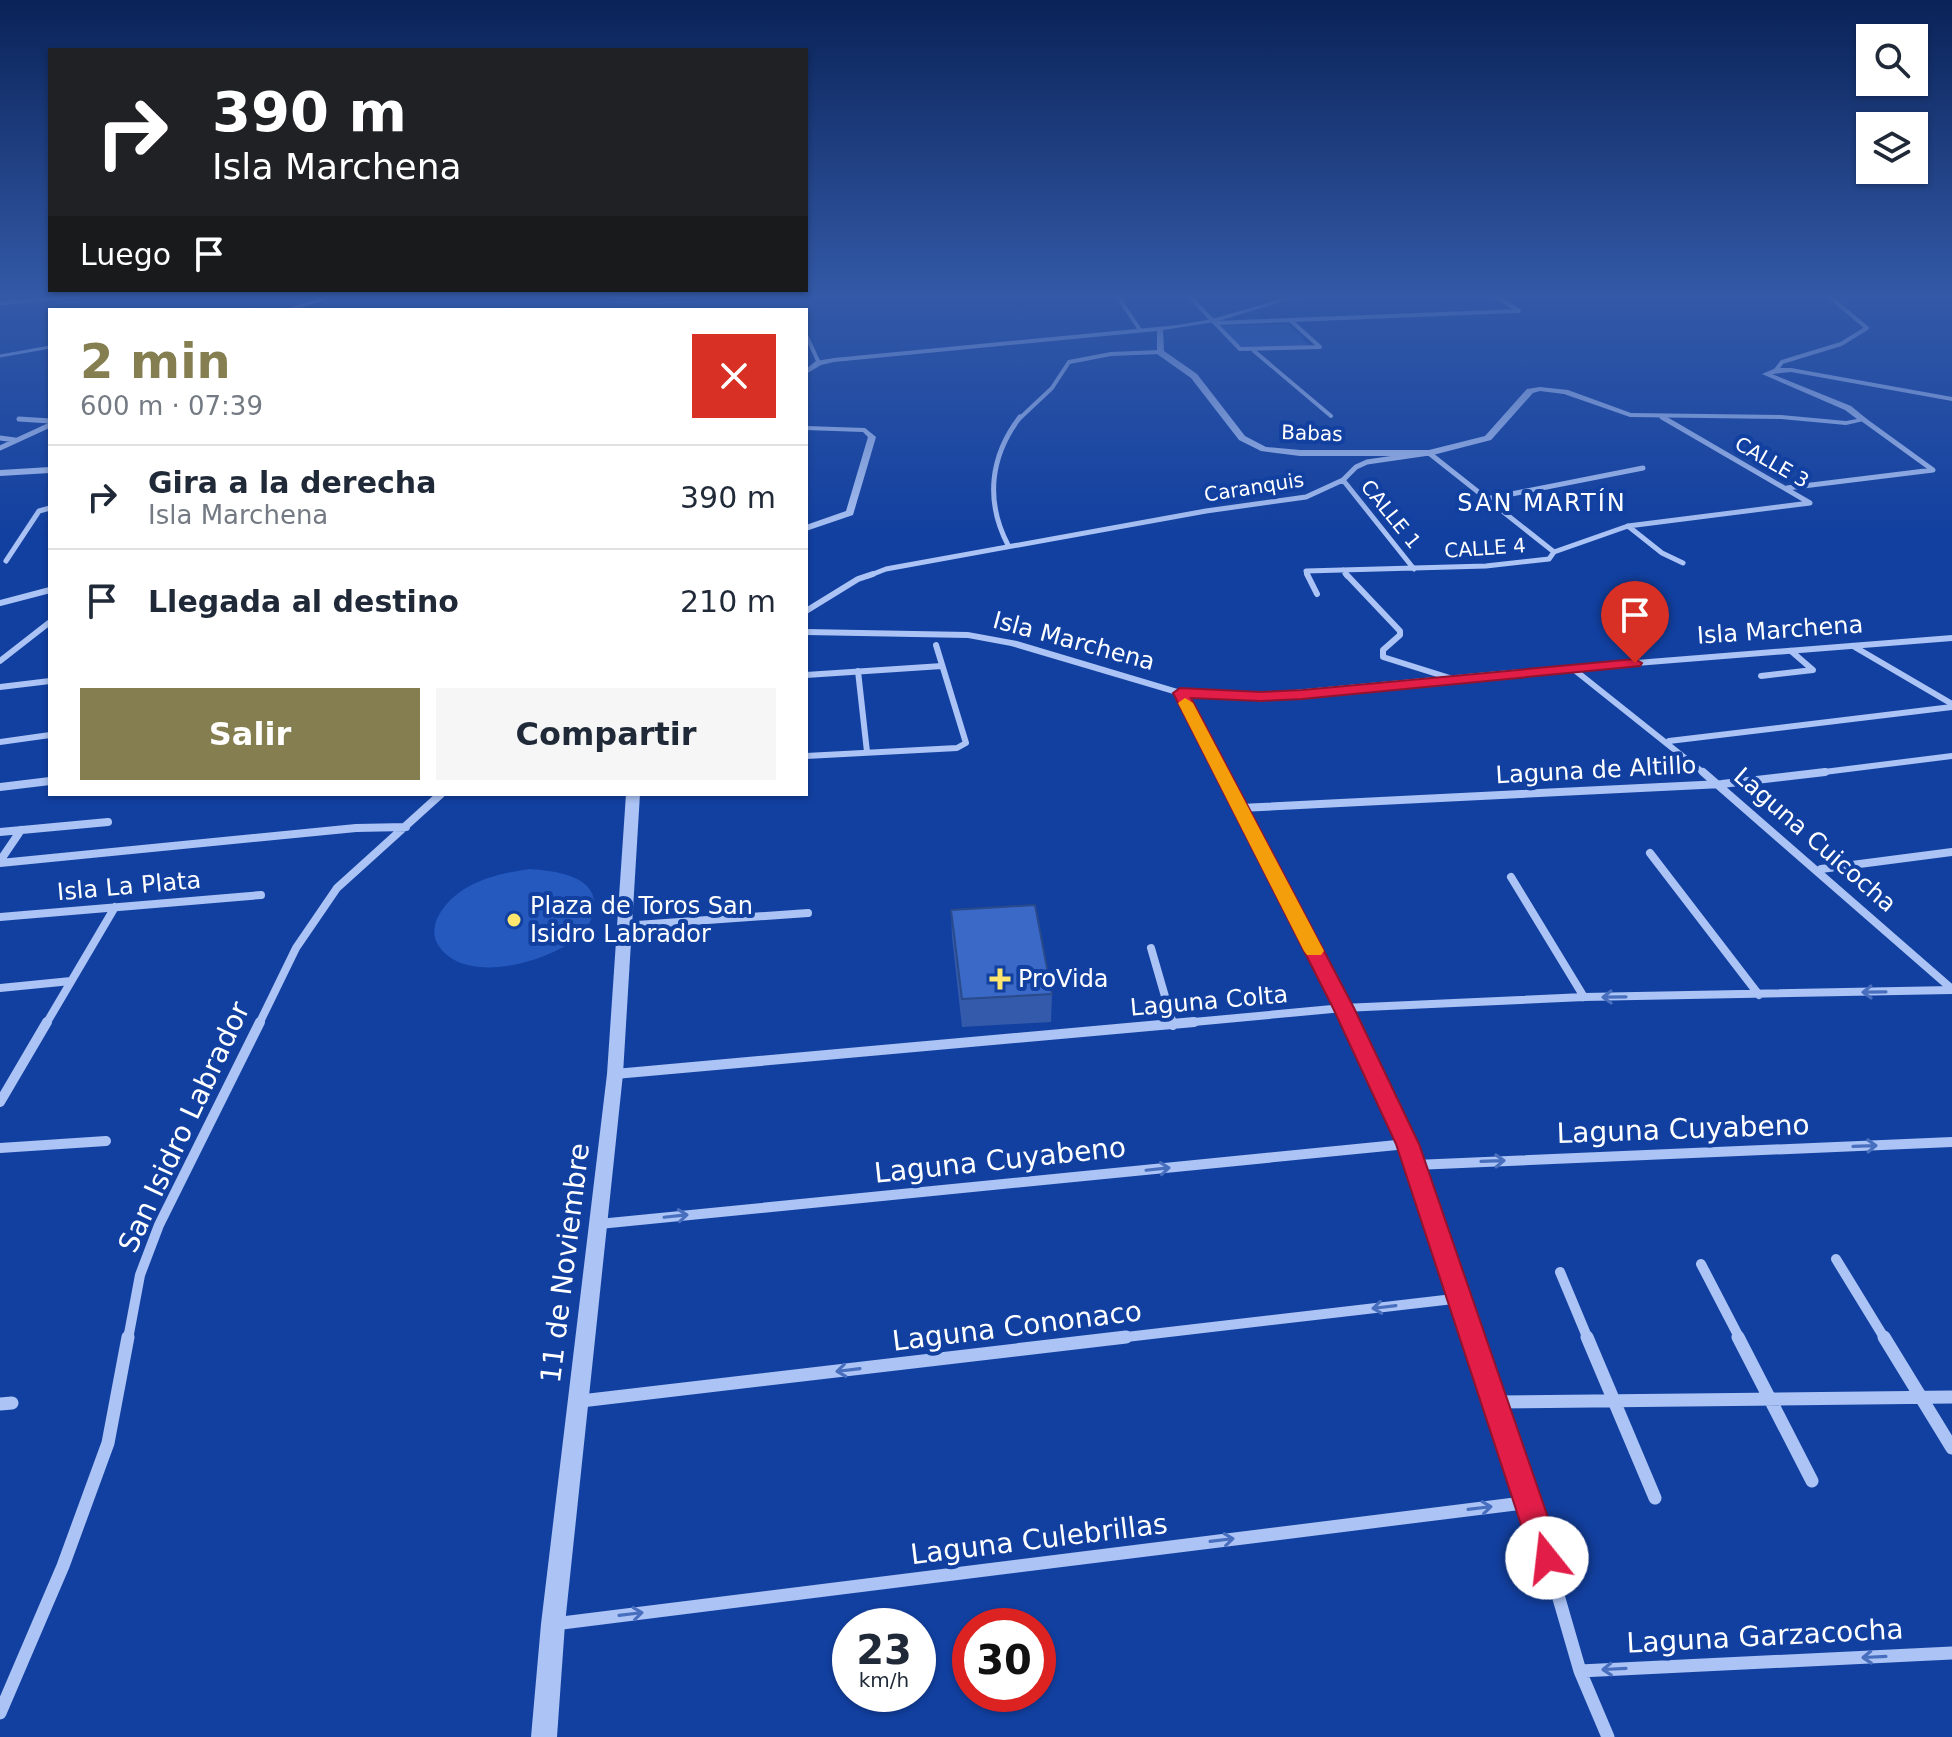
<!DOCTYPE html>
<html lang="es">
<head>
<meta charset="utf-8">
<style>
  :root { --surface:#fff; --page:#f6f6f7; --text:#1f2937; --muted:#747a83; --line:#e0e1e3; --accent:#847e50 }
  body { margin:0; font-family:"DejaVu Sans",sans-serif; background:var(--page); color:var(--text); height:100vh; display:flex; flex-direction:column; font-size:30px; white-space:nowrap }
  * { box-sizing:border-box; margin:0 }
  p { font-size:26px; color:var(--muted) }
  .icon { flex:none; width:44px; height:44px; fill:none; stroke:currentColor; stroke-width:2; stroke-linecap:round; stroke-linejoin:round }
  .map { position:relative; flex:1; overflow:hidden }
  .panel { position:absolute; left:48px; top:308px; width:760px; height:488px; display:flex; flex-direction:column; background:var(--surface); border-radius:0px; box-shadow:0 2px 6px #0004 }
  .panel>* { flex:none }
  .banner { position:absolute; left:48px; top:48px; width:760px; height:244px; border-radius:0px; box-shadow:0 2px 6px #0004; background:#202124; color:#fff; overflow:hidden }
  .controls { position:absolute; left:1856px; top:24px; display:grid; gap:16px }
  .controls a { display:grid; place-items:center; width:72px; height:72px; border-radius:0px; background:var(--surface); box-shadow:0 2px 6px #0004; font-size:40px }
  .speed { position:absolute; left:832px; top:1608px; display:flex; gap:16px; font-size:40px; font-weight:700; text-align:center }
  .speed>* { display:grid; place-content:center; width:104px; height:104px; border-radius:50%; background:var(--surface); box-shadow:0 2px 6px #0004; line-height:1 }
  .speed small { font-size:20px; font-weight:400 }
  .speed .limit { border:12px solid #d22; background:#fff; color:#111 }
  .pin { position:absolute; display:grid; place-items:center; width:68px; height:68px; color:#fff; margin:-82px -34px; border-radius:50% 50% 50% 0; rotate:-45deg; box-shadow:0 0 8px #0007 }
  .pin .icon { rotate:45deg }
  .me { position:absolute; width:88px; margin:-44px; rotate:344deg; stroke-linejoin:round; filter:drop-shadow(0 0 6px #0008) }
  .turn { display:flex; align-items:center; gap:28px; height:168px; padding:0 32px; font-size:36px }
  .turn .icon { width:104px; height:104px; stroke-width:2.5 }
  .turn b { display:block; font-size:56px; line-height:68px }
  .then { display:flex; align-items:center; height:76px; padding:0 32px; background:#0003; gap:16px; font-size:30px }
  .round { display:grid; place-items:center; flex:none; width:84px; height:84px; border-radius:0px; background:var(--page) }
  .head { display:flex; align-items:center; justify-content:space-between; height:136px; padding:0 32px }
  h1 { font-size:48px; font-weight:700; line-height:60px; color:var(--accent) }
  .button { display:flex; gap:16px; margin-top:auto; padding:16px 32px }
  .button a { flex:1; height:92px; border-radius:0px; background:var(--accent); color:#fff; font-size:32px; font-weight:700; line-height:92px; text-align:center }
  .button a+a { background:var(--page); color:var(--text) }
  ul { padding:0; list-style:none }
  li { display:flex; align-items:center; gap:24px; height:104px; padding:0 32px; border-top:2px solid var(--line) }
  li div { flex:1 }
  li b { display:block; font-size:30px }
  li em { font-style:normal }
  .map>svg:first-child { display:block }
  .green { fill:#2559be }
  .lines { fill:none; stroke-linecap:round; stroke-linejoin:round }
  .stream { stroke:#9dbcf7; stroke-width:3 }
  .minor-far5 { stroke:#abc3f5; stroke-width:4 }
  .minor-far4 { stroke:#abc3f5; stroke-width:5 }
  .minor-far3 { stroke:#abc3f5; stroke-width:6 }
  .minor-far2 { stroke:#abc3f5; stroke-width:8 }
  .minor-far1 { stroke:#abc3f5; stroke-width:10 }
  .minor { stroke:#abc3f5; stroke-width:13 }
  .tertiary { fill:#abc3f5; fill-rule:evenodd }
  .wall { fill:#335aab }
  .building { fill:#3b69c7; stroke:#294a8b; stroke-width:2 }
  .oneway { stroke:#486ebe }
  .route { fill:#e11d48; stroke:#92132f; stroke-width:2 }
  .slow { fill:#f59e0b }
  .poi-dot { fill:#ffe66e; stroke:#1240a0; stroke-width:3 }
  .labels { text-anchor:middle; dominant-baseline:central; stroke-width:8; stroke-linejoin:round; paint-order:stroke }
  .far-street-label { font-size:20px; fill:#fff; stroke:#1240a0 }
  .far-quarter-label { font-size:24px; letter-spacing:2px; fill:#fff; stroke:#1240a0 }
  .street-label { font-size:24px; fill:#fff; stroke:#1240a0 }
  .poi-label { font-size:24px; fill:#fff; stroke:#1240a0; text-anchor:start }
  .near-street-label { font-size:28px; fill:#fff; stroke:#1240a0 }
</style>
</head>
<body>
<div class="map">
<svg width="1952" height="1737" viewBox="0 0 1952 1737">
  <rect width="100%" height="100%" fill="#1240a0"/>
  <!-- green -->
  <path class="green" d="M 1288,324 L 1312,348 L 1242,350 L 1218,326 Z
    M 530,869 C 554,871 598,875 594,908 C 593,918 588,928 580,935 C 551,962 462,988 437,943 C 433,936 434,926 437,919 C 454,884 494,874 530,869 Z"/>
  <g class="lines">
    <!-- stream -->
    <path class="stream" d="M 570,294 L 642,299 L 764,294
      M 288,310 L 339,294
      M 0,356 L 50,347"/>
    <!-- minor-far5 -->
    <path class="minor-far5" d="M 1116,294 L 1140,330
      M 1187,294 L 1240,349 L 1320,347 L 1290,320 L 1217,323
      M 0,303 L 109,294
      M 1290,320 L 1519,311 L 1493,294
      M 806,335 L 819,363
      M 1254,351 L 1331,416
      M 1776,370 L 1782,362 L 1841,344 L 1867,328 L 1826,294
      M 1662,417 L 1665,419
      M 1019,419 L 1052,388 L 1069,362 L 1111,354 L 1160,352"/>
    <!-- minor-far4 -->
    <path class="minor-far4" d="M 19,419 L 50,421
      M 0,438 L 15,440
      M 0,448 L 50,425
      M 1343,480 L 1414,569
      M 1787,488 L 1933,470 L 1864,420
      M 1486,499 L 1643,468
      M 1628,526 L 1662,553 L 1683,563
      M 1008,545 C 985,501 990,456 1020,417
      M 6,561 L 39,511 L 50,508
      M 1343,570 L 1347,576
      M 868,576 L 886,569 L 1206,511 L 1306,497 L 1343,480 L 1356,467 L 1367,462 L 1429,453 L 1554,552
      M 1308,576 L 1306,571 L 1486,566 L 1549,559 L 1554,552 L 1628,526 L 1810,503 L 1662,417"/>
    <!-- minor-far3 -->
    <path class="minor-far3" d="M 1307,574 L 1317,594
      M 1346,574 L 1400,631 L 1400,635 L 1383,650 L 1383,657 L 1453,679
      M 0,603 L 50,590
      M 806,611 L 858,579 L 873,574
      M 1853,646 L 1952,704
      M 0,661 L 50,622
      M 1572,668 L 1705,774
      M 858,671 L 867,752
      M 806,675 L 942,666
      M 1761,676 L 1813,670 L 1791,651
      M 0,687 L 50,681
      M 1180,693 L 1222,774
      M 1669,741 L 1952,707
      M 0,742 L 50,735
      M 806,756 L 957,748 L 966,743 L 936,645
      M 1808,774 L 1952,756"/>
    <!-- minor-far2 -->
    <path class="minor-far2" d="M 1221,772 L 1350,1024
      M 1703,772 L 1952,989
      M 0,787 L 50,781
      M 1240,808 L 1722,784 L 1825,772
      M 0,832 L 108,822
      M 1650,853 L 1759,995
      M 0,861 L 21,830
      M 0,863 L 356,828 L 406,827
      M 1821,869 L 1952,852
      M 1511,877 L 1584,997
      M 0,917 L 261,895
      M 623,926 L 808,913
      M 1151,948 L 1173,1024
      M 0,988 L 71,981
      M 46,1024 L 115,907
      M 259,1024 L 296,948 L 337,888 L 441,794
      M 1172,1024 L 1343,1008 L 1584,997 L 1952,990"/>
    <!-- minor-far1 -->
    <path class="minor-far1" d="M 1172,1022 L 1173,1025
      M 1349,1022 L 1407,1144 L 1475,1339
      M 615,1074 L 1194,1022
      M 0,1102 L 47,1022
      M 0,1148 L 106,1141
      M 1415,1165 L 1952,1142
      M 599,1224 L 1407,1144
      M 1836,1259 L 1885,1339
      M 1701,1264 L 1740,1339
      M 1560,1272 L 1588,1339
      M 128,1339 L 140,1275 L 159,1225 L 260,1022
      M 1109,1339 L 1462,1298"/>
    <!-- minor -->
    <path class="minor" d="M 1474,1337 L 1531,1502 L 1580,1671 L 1608,1737
      M 1587,1337 L 1655,1498
      M 1738,1337 L 1812,1481
      M 1884,1337 L 1952,1448
      M 581,1401 L 1126,1337
      M 1495,1402 L 1952,1397
      M 0,1404 L 12,1403
      M 554,1624 L 1531,1502
      M 1580,1671 L 1952,1653
      M 0,1713 L 63,1566 L 108,1443 L 128,1337"/>
    <!-- tertiary -->
    <path class="tertiary" d="M 1299,294 L 1307,294 L 1215,322 L 1163,330 L 1164,351 L 1197,374 L 1245,436 L 1266,447 L 1300,450 L 1429,450 L 1485,436 L 1527,389 L 1540,387 L 1568,390 L 1631,413 L 1781,415 L 1846,421 L 1857,419 L 1845,410 L 1762,374 L 1776,368 L 1791,368 L 1952,397 L 1952,401 L 1791,372 L 1772,374 L 1851,406 L 1868,420 L 1846,425 L 1781,419 L 1630,417 L 1564,394 L 1540,391 L 1533,393 L 1491,440 L 1429,456 L 1300,456 L 1261,451 L 1239,440 L 1191,378 L 1157,354 L 1157,331 L 834,362 L 821,365 L 806,374 L 806,369 L 816,361 L 834,358 L 1178,325 L 1212,319 Z
      M 806,426 L 865,428 L 876,437 L 853,515 L 806,531 L 806,525 L 846,511 L 868,437 L 863,432 L 806,430 Z
      M 50,467 L 50,473 L 0,476 L 0,470 Z
      M 806,629 L 968,632 L 1017,641 L 1181,690 L 1261,693 L 1510,670 L 1952,635 L 1952,641 L 1510,676 L 1261,701 L 1180,696 L 1011,646 L 968,638 L 806,635 Z
      M 626,794 L 640,794 L 623,1074 L 565,1624 L 557,1737 L 531,1737 L 541,1624 L 607,1074 Z"/>
  </g>
  <!-- wall -->
  <path class="wall" d="M 951,910 L 1052,994 L 1051,1022 L 962,1027 L 952,937 Z"/>
  <!-- building -->
  <path class="building" d="M 1035,905 L 1052,994 L 962,999 L 951,910 Z"/>
  <!-- one-way arrows -->
  <defs><path id="oneway-shaft" d="M-6 0H5M1.5-3L5.5 0L1.5 3" fill="none" stroke-width="1.6" stroke-linecap="round" stroke-linejoin="round" transform="scale(2)"/></defs>
  <g class="oneway">
    <use href="#oneway-shaft" transform="translate(1874 992) rotate(179)"/>
    <use href="#oneway-shaft" transform="translate(1614 997) rotate(179)"/>
    <use href="#oneway-shaft" transform="translate(1865 1146) rotate(-2)"/>
    <use href="#oneway-shaft" transform="translate(1493 1161) rotate(-2)"/>
    <use href="#oneway-shaft" transform="translate(1158 1169) rotate(-6)"/>
    <use href="#oneway-shaft" transform="translate(676 1216) rotate(-6)"/>
    <use href="#oneway-shaft" transform="translate(1384 1307) rotate(173)"/>
    <use href="#oneway-shaft" transform="translate(848 1370) rotate(173)"/>
    <use href="#oneway-shaft" transform="translate(1480 1508) rotate(-7)"/>
    <use href="#oneway-shaft" transform="translate(1222 1540) rotate(-7)"/>
    <use href="#oneway-shaft" transform="translate(631 1614) rotate(-7)"/>
    <use href="#oneway-shaft" transform="translate(1874 1657) rotate(177)"/>
    <use href="#oneway-shaft" transform="translate(1614 1669) rotate(177)"/>
  </g>
  <!-- sky -->
  <linearGradient id="sky" x2="0" y2="1"><stop stop-color="#0a2358"/><stop offset="0.55" stop-color="#3359a7"/><stop offset="1" stop-color="#3359a7" stop-opacity="0"/></linearGradient>
  <rect width="1952" height="537" fill="url(#sky)"/>
  <!-- route -->
  <path class="route" d="M 1635,659 L 1642,663 L 1640,666 L 1302,699 L 1261,701 L 1191,698 L 1354,1008 L 1419,1144 L 1562,1558 L 1558,1569 L 1547,1573 L 1537,1569 L 1532,1558 L 1396,1144 L 1333,1008 L 1173,693 L 1180,688 L 1261,692 L 1302,690 Z"/>
  <!-- slow -->
  <path class="slow" d="M 1185,698 L 1193,703 L 1324,951 L 1321,955 L 1307,955 L 1304,951 L 1178,703 Z"/>
  <!-- markers -->
  <g class="poi-dot">
    <circle cx="514" cy="920" r="8"/>
    <path d="M996 967h8v8h8v8h-8v8h-8v-8h-8v-8h8z"/>
  </g>
  <g class="labels">
    <!-- far-street labels -->
    <g class="far-street-label">
      <text transform="translate(1312 433) rotate(2)">Babas</text>
      <text transform="translate(1772 462) rotate(30)">CALLE 3</text>
      <text transform="translate(1254 487) rotate(-9)">Caranquis</text>
      <text transform="translate(1391 514) rotate(51)">CALLE 1</text>
      <text transform="translate(1485 548) rotate(-4)">CALLE 4</text>
    </g>
    <!-- far-quarter labels -->
    <g class="far-quarter-label">
      <text x="1542" y="503">SAN MARTÍN</text>
    </g>
    <!-- street labels -->
    <g class="street-label">
      <text transform="translate(1780 630) rotate(-4)">Isla Marchena</text>
      <text transform="translate(1074 641) rotate(15)">Isla Marchena</text>
      <text transform="translate(1596 770) rotate(-3)">Laguna de Altillo</text>
      <text transform="translate(1815 840) rotate(41)">Laguna Cuicocha</text>
      <text transform="translate(129 886) rotate(-5)">Isla La Plata</text>
      <text transform="translate(1209 1001) rotate(-5)">Laguna Colta</text>
    </g>
    <!-- poi labels -->
    <g class="poi-label">
      <text x="530" y="906">Plaza de Toros San<tspan x="530" dy="28">Isidro Labrador</tspan></text>
      <text x="1018" y="979">ProVida</text>
    </g>
    <!-- near-street labels -->
    <g class="near-street-label">
      <text transform="translate(184 1127) rotate(-65)">San Isidro Labrador</text>
      <text transform="translate(1683 1129) rotate(-2)">Laguna Cuyabeno</text>
      <text transform="translate(1000 1160) rotate(-6)">Laguna Cuyabeno</text>
      <text transform="translate(565 1263) rotate(-83)">11 de Noviembre</text>
      <text transform="translate(1017 1326) rotate(-7)">Laguna Cononaco</text>
      <text transform="translate(1039 1539) rotate(-7)">Laguna Culebrillas</text>
      <text transform="translate(1765 1636) rotate(-3)">Laguna Garzacocha</text>
    </g>
  </g>
</svg>
<div class="controls">
<a><svg class="icon" aria-label="search" viewBox="0 0 24 24"><circle cx="10" cy="10" r="6"/><path d="M15 15l6 6"/></svg></a>
<a><svg class="icon" aria-label="layers" viewBox="0 0 24 24"><path d="M12 4l9 5-9 5-9-5zM3 14l9 5 9-5"/></svg></a>
</div>
<div class="speed"><div>23<small>km/h</small></div><div class="limit">30</div></div>
<div class="pin" style="left:1635px;top:663px;background:#d93025"><svg class="icon" aria-label="arrive" viewBox="0 0 24 24"><path d="M6 21V4h12l-3 4 3 4H6"/></svg></div>
<svg class="me" style="left:1547px;top:1558px" viewBox="-20 -20 40 40"><circle r="19" fill="#fff"/><path d="M0-13L10 11 0 6-10 11z" fill="#e11d48"/></svg>
<div class="banner">
<div class="turn"><svg class="icon" aria-label="right" viewBox="0 0 24 24"><path d="M7 20v-9h11M14 6l5 5-5 5"/></svg><div><b>390 m</b>Isla Marchena</div></div>
<div class="then">Luego<svg class="icon" aria-label="arrive" viewBox="0 0 24 24"><path d="M6 21V4h12l-3 4 3 4H6"/></svg></div>
</div>
<section class="panel">
<div class="head"><div><h1>2 min</h1><p>600 m · 07:39</p></div><a class="round" style="background:#d93025;color:#fff"><svg class="icon" aria-label="close" viewBox="0 0 24 24"><path d="M6 6l12 12M18 6L6 18"/></svg></a></div>
<ul>
<li><svg class="icon" aria-label="right" viewBox="0 0 24 24"><path d="M7 20v-9h11M14 6l5 5-5 5"/></svg><div><b>Gira a la derecha</b><p>Isla Marchena</p></div><em>390 m</em></li>
<li><svg class="icon" aria-label="arrive" viewBox="0 0 24 24"><path d="M6 21V4h12l-3 4 3 4H6"/></svg><div><b>Llegada al destino</b></div><em>210 m</em></li>
</ul>
<div class="button"><a>Salir</a><a>Compartir</a></div>
</section>
</div>
</body>
</html>
